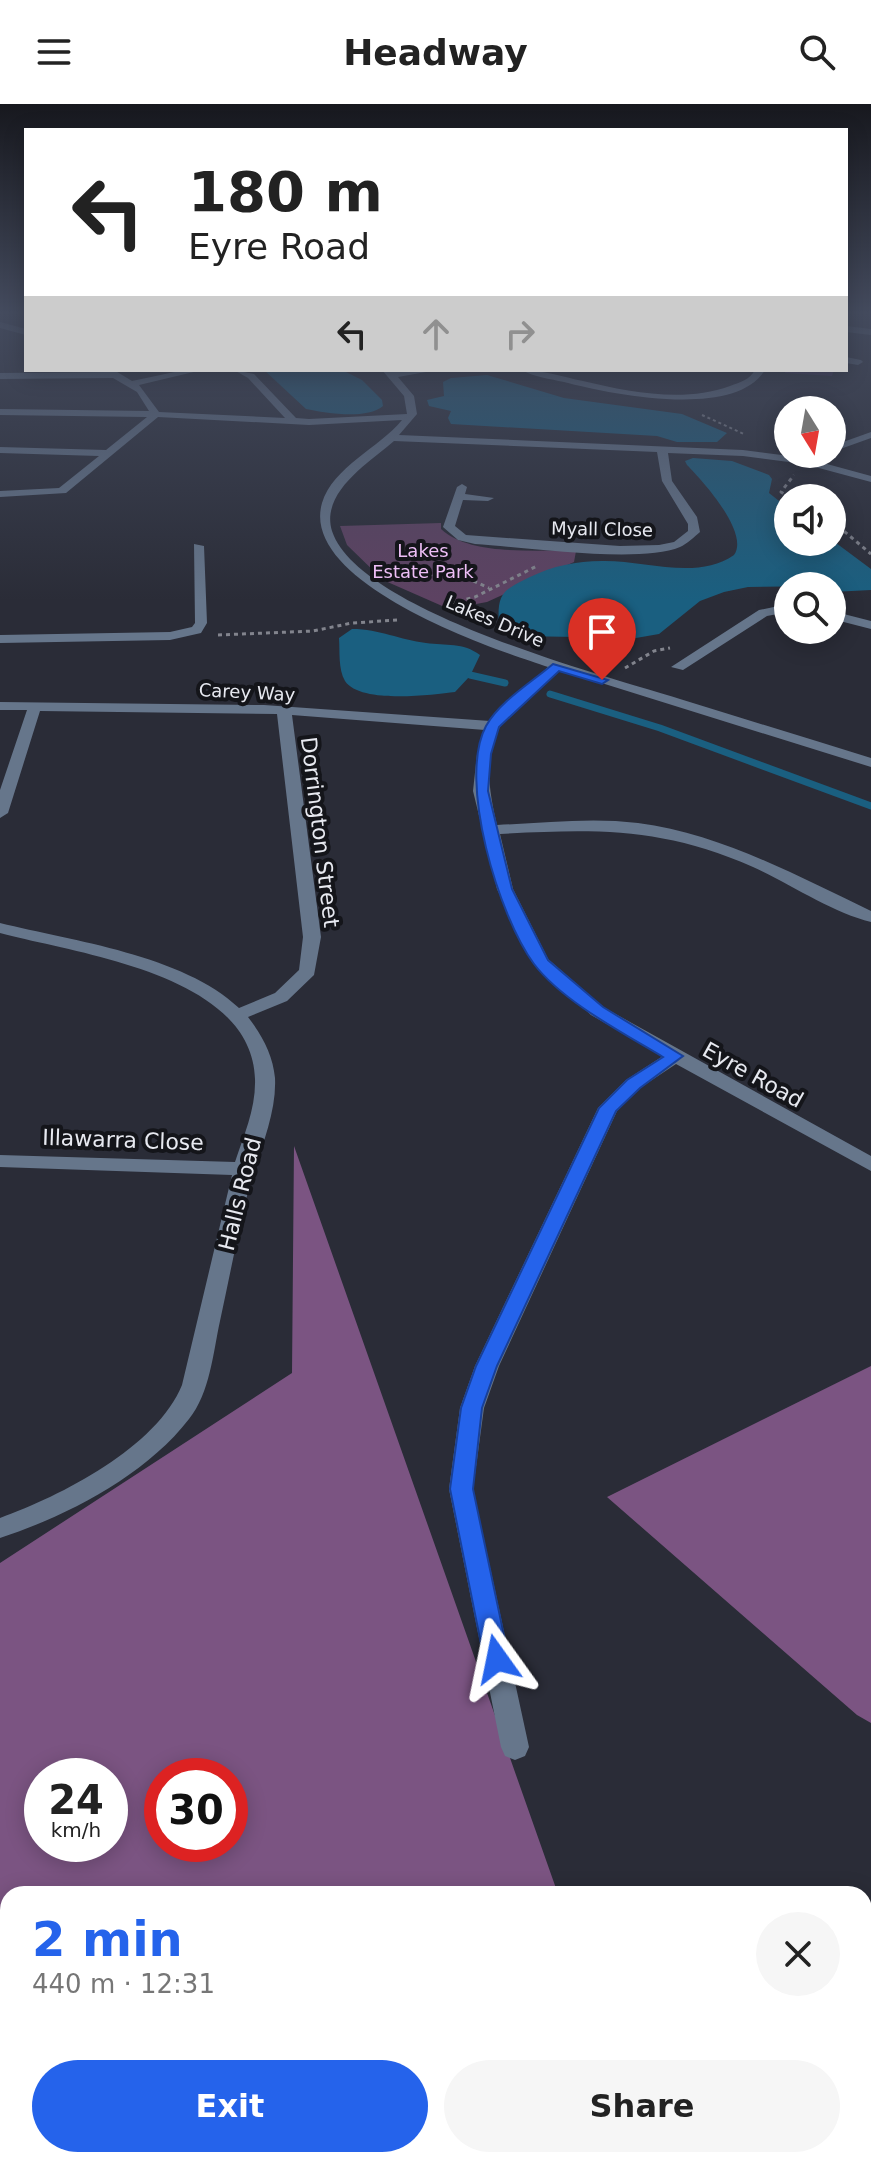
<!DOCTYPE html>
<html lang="en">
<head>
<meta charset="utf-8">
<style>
  :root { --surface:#fff; --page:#f6f6f6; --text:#222; --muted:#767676; --accent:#2563eb }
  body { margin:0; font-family:"DejaVu Sans",sans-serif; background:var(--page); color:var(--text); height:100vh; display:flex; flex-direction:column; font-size:30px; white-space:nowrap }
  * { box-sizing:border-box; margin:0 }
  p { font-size:26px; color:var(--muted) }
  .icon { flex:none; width:44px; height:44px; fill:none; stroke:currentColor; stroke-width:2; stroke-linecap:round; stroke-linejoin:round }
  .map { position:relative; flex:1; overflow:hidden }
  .details { position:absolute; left:0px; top:1782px; width:872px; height:282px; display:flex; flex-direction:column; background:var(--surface); border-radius:24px 24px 0 0; box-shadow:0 4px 20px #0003 }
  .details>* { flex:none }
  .top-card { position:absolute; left:24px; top:24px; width:824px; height:244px; border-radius:0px; box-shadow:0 4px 20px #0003; background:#fff; color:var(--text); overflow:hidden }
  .needle { width:52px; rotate:169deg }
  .tools { position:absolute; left:774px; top:292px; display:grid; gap:16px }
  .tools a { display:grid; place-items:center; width:72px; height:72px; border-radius:50%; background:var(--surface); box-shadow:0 4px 20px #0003; font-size:40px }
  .speed { position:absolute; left:24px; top:1654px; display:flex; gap:16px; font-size:40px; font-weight:700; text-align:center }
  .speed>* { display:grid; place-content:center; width:104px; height:104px; border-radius:50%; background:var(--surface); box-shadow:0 4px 20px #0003; line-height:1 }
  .speed small { font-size:20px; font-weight:400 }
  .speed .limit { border:12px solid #d22; background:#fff; color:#111 }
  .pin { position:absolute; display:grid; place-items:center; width:68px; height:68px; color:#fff; margin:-82px -34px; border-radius:50% 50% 50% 0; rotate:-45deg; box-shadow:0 0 8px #0007 }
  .pin .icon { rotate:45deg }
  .me { position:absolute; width:88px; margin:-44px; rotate:348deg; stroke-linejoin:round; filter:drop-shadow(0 0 6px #0008) }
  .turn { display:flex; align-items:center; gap:28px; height:168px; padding:0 32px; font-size:36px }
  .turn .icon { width:104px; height:104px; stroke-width:2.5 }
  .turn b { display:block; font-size:56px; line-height:68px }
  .lanes { display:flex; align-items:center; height:76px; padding:0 32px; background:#0003; justify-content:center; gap:40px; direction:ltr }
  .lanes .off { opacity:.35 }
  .round { display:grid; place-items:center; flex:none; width:84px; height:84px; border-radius:42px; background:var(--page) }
  .overview { display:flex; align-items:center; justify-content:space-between; height:136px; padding:0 32px }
  h1 { font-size:48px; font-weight:600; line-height:60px; color:var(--accent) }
  .primary-button { display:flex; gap:16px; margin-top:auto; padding:16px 32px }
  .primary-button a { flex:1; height:92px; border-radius:48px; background:var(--accent); color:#fff; font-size:32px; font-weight:600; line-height:92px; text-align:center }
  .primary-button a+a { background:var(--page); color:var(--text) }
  header { display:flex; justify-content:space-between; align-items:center; height:104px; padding:0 32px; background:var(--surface); font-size:36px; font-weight:600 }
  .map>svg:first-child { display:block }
  .green { fill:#5d4262 }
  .forest { fill:#7b5482; fill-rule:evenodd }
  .water { fill:#1a5f80 }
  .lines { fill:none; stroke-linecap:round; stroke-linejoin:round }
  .stream { stroke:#1a5f80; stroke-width:7 }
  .path-far1 { stroke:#82848d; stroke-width:2; stroke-dasharray:3 3; stroke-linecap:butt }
  .path { stroke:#82848d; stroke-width:3; stroke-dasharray:4 4; stroke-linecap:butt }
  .minor { fill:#66768b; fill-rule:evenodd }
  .wall { fill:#453561 }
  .route { fill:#2563eb; stroke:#184099; stroke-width:2 }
  .labels { text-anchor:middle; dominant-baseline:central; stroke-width:8; stroke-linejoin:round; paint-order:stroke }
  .far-street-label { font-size:18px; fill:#e7e9f0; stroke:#14151a }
  .far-park-label { font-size:18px; fill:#eebff7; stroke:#14151a }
  .street-label { font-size:22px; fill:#e7e9f0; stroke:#14151a }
</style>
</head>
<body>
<header><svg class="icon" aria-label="menu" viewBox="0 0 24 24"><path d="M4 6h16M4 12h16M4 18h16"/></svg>Headway<svg class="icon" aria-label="search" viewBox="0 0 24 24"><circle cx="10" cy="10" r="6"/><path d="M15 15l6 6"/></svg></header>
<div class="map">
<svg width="871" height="2063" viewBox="0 0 871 2063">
  <rect width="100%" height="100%" fill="#2a2c37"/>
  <!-- green -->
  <path class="green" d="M 441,419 L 441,425 C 472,453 535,445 576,447 L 574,458 L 487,498 L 449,505 L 383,476 L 347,441 L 340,422 Z"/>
  <!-- forest -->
  <path class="forest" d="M 294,1042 L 558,1790 L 8,1790 L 8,2056 L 440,2056 L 435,2063 L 0,2063 L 0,1459 L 292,1269 ZM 42,1672 L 110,1672 L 110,1740 L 42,1740 ZM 162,1672 L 230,1672 L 230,1740 L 162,1740 Z
    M 871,1262 L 871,1619 L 857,1611 L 607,1393 Z"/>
  <!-- water -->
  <path class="water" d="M 264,266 L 342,266 L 362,276 L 382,296 L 383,302 C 366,316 326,309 306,305 Z
    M 487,271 L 564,294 L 682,310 L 727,329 L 717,338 L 677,338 L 657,332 L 451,320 L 448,314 L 451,307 L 429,302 L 427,296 L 444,292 L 443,278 L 451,274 Z
    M 693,354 L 732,357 L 769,371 L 772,375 L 769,389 L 788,404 L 788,438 L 832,436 L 871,465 L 871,486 L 832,488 L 832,482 L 748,483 L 724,488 L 700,497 L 659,530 L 636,534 L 518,532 L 499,523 C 497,490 501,487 530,473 C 553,462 576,457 602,457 C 644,456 697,477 734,451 C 750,429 702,376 687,361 L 685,357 Z
    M 352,525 C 380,525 400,536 426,539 C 446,542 463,538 480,551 L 470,572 L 455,588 C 431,591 360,600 345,577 C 338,565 340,547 339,534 Z"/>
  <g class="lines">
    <!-- stream -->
    <path class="stream" d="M 470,571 L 505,579
      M 550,590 L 660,624 L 871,702"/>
    <!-- path-far1 -->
    <path class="path-far1" d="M 702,311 L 744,330"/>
    <!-- path -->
    <path class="path" d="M 790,394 L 781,388 L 794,371
      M 832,417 L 871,450
      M 413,476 L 449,466 L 489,484
      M 451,499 L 475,493 L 537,462
      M 218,531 L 313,527 L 352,519 L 398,516
      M 625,564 L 654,547 L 670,544"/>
    <!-- minor -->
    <path class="minor" d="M 0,218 L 26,225 L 26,231 L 0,224 Z
      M 846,222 L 871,225 L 871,231 L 846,228 Z
      M 846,253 L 861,256 L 863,258 L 858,261 L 846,259 Z
      M 102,266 L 114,266 L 132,277 L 184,266 L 202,266 L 139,281 L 159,308 L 285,314 L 248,274 L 234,266 L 254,270 L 296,314 L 309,315 L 407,310 L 404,292 L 382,266 L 437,266 L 398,273 L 414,292 L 417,310 L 399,331 L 743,346 L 805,354 L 871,372 L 871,378 L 804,360 L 743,352 L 668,349 L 672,377 L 697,413 L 700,428 C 694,433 687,440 680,443 C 640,460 523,443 475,440 L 458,436 L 443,423 L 457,383 L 462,380 L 467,383 L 465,390 L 494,394 L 488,397 L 463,396 L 455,422 L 466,431 L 620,442 L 659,441 L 674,438 L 688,427 L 688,420 L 662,377 L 657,348 L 394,337 C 370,358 320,388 332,427 C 358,507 603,571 680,595 C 744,615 807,634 871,654 L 871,663 L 560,566 C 542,584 515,602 500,623 C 482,650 490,692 497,721 C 544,719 591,713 638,719 C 721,730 796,771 871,807 L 871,818 C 833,809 790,780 753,763 C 661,723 597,725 500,730 L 513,785 L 548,855 L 603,903 L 871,1052 L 871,1067 L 676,960 L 640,984 L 617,1007 L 499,1262 L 484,1304 L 473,1385 L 529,1643 L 525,1652 L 515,1656 L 505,1652 L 501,1643 L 449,1385 L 460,1304 L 475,1262 L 598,1004 L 626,976 L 663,952 L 591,911 L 532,858 L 497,785 L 473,687 L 477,650 L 485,626 L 292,611 L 321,833 L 314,871 L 287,897 L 248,913 C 262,931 273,951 275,974 C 277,1013 256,1054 247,1092 C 237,1134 229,1175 220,1217 C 213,1249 210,1289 189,1315 C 145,1372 67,1412 0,1434 L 0,1414 C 61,1392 157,1343 182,1281 L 232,1071 L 0,1063 L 0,1051 L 235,1058 C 244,1031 256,1004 255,975 C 252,870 78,850 0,829 L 0,819 C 73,837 183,851 239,904 L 275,889 L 299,866 L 303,833 L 277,610 L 40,607 L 8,709 L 0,714 L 0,686 L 27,606 L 0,606 L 0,598 L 264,601 L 490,617 L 548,563 C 492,545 299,479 322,399 C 333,363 379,344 402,316 L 309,321 L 158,313 L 66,389 L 0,393 L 0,387 L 59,384 L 99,352 L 0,349 L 0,343 L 106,346 L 147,313 L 0,311 L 0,305 L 149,307 L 137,288 L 113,274 L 0,275 L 0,269 L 104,268 Z
      M 522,266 C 543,266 563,273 583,277 C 629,288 684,299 730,282 C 741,278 749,276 755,266 L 765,266 C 735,316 610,290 564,278 C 550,275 534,273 522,266 Z
      M 871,328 L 871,334 L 832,348 L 832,342 Z
      M 194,440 L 204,442 L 207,519 L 201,529 L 170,536 L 0,539 L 0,531 L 170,528 L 192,523 L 195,519 Z
      M 788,500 L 788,508 L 767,512 L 683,566 L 671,563 L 759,506 Z
      M 832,507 L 871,517 L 871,525 L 832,515 Z"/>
  </g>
  <!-- wall -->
  <path class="wall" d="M 786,266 L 834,266 L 832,272 L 785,269 Z"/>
  <!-- sky -->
  <linearGradient id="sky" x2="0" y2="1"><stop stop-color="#17181e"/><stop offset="0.42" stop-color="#444b5e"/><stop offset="1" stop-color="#444b5e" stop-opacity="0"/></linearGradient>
  <rect width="871" height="497" fill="url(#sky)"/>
  <!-- route -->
  <path class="route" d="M 553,560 L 608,576 L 602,580 L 559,567 L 499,623 L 491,650 L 488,687 L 512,785 L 548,856 L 603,903 L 683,952 L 640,984 L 616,1007 L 497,1262 L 482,1304 L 473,1385 L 509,1555 L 506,1563 L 497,1566 L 488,1563 L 484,1555 L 450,1385 L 461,1304 L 476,1262 L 599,1004 L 627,976 L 663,953 C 623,929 562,897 534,860 C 499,813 457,676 486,622 C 500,597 532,578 553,560 Z"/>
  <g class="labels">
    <!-- far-street labels -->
    <g class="far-street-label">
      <text transform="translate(602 425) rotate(1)">Myall Close</text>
      <text transform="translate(495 517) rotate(23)">Lakes Drive</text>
      <text transform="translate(247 588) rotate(3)">Carey Way</text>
    </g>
    <!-- far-park labels -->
    <g class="far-park-label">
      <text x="423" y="446">Lakes<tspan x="423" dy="21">Estate Park</tspan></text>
    </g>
    <!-- street labels -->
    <g class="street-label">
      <text transform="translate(320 728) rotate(83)">Dorrington Street</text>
      <text transform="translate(753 971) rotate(29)">Eyre Road</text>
      <text transform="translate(123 1036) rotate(2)">Illawarra Close</text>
      <text transform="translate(240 1090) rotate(-76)">Halls Road</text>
    </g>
  </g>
</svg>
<div class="tools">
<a><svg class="needle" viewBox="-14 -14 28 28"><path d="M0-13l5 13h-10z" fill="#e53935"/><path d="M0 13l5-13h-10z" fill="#767676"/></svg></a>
<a><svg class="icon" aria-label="sound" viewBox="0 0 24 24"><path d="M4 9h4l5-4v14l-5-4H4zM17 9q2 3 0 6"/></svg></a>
<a><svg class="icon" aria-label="search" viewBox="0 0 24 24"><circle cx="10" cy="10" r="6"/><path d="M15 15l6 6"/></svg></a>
</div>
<div class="speed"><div>24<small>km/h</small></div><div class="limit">30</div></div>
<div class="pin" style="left:602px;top:576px;background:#d93025"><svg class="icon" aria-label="arrive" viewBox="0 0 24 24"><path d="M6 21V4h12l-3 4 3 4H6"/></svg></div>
<svg class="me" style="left:497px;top:1555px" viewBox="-20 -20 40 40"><path d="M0-17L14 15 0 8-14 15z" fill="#2563eb" stroke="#fff" stroke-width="4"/></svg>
<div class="top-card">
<div class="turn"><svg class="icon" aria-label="left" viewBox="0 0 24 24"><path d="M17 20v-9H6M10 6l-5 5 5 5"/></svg><div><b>180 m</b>Eyre Road</div></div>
<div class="lanes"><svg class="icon" aria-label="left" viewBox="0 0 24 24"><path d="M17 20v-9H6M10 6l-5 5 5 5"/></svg><svg class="icon off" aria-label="ahead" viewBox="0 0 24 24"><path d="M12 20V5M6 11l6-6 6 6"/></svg><svg class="icon off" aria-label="right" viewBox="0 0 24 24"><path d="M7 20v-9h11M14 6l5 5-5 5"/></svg></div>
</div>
<section class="details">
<div class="overview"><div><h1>2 min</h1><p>440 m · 12:31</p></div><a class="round"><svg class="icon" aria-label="close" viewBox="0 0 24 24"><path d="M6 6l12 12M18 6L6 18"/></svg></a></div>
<div class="primary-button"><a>Exit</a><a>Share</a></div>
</section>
</div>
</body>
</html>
